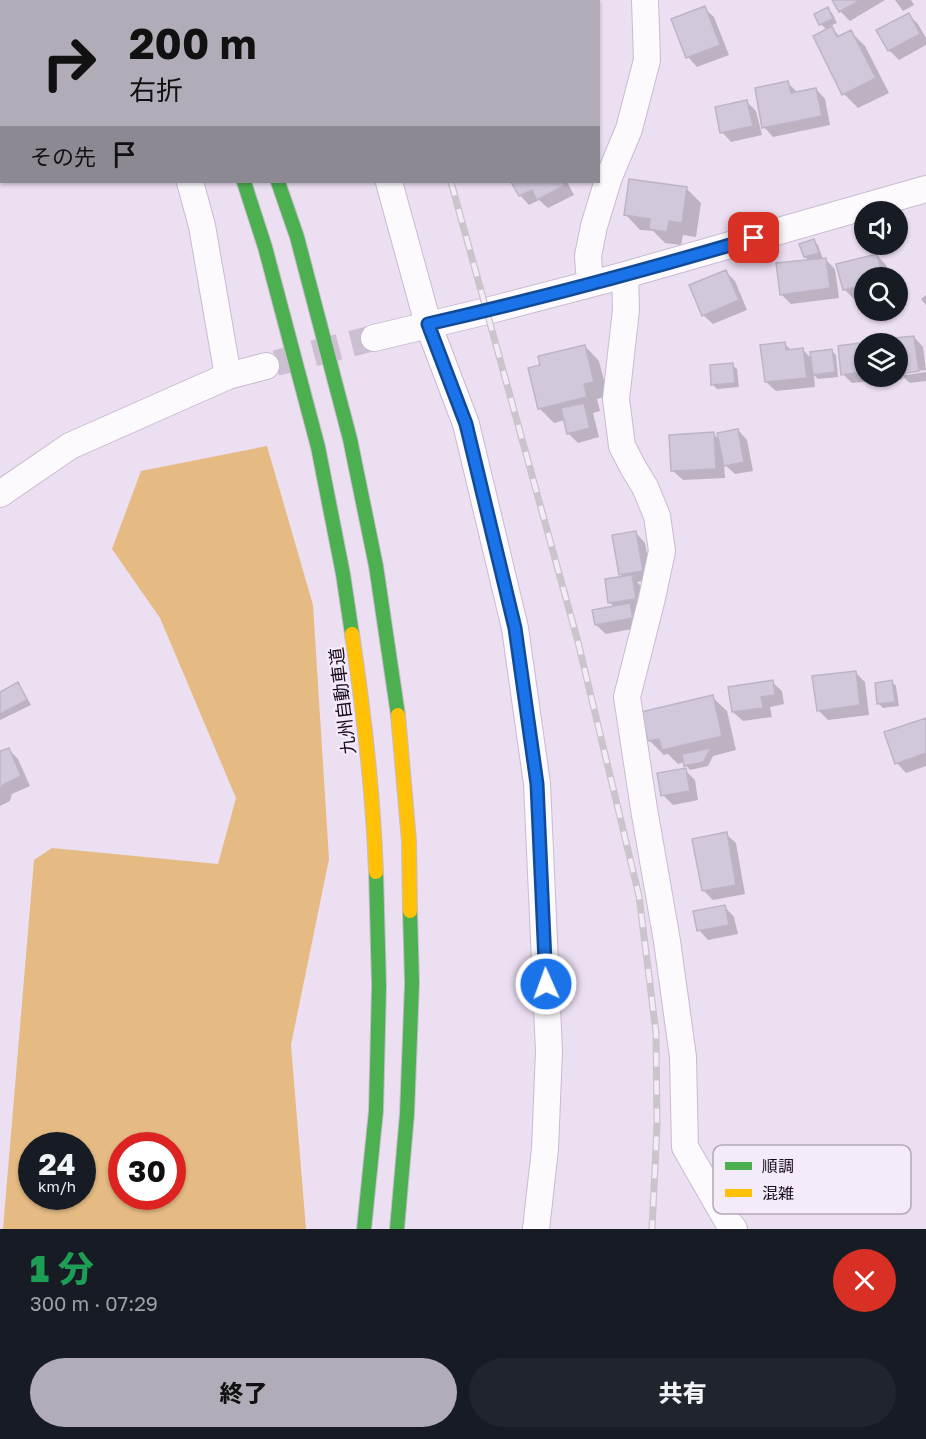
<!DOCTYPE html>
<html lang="ja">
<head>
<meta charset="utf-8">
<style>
  :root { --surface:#171b24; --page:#20242c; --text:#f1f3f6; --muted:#9ea1a6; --accent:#b1acb7 }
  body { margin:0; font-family:"Golos Text","Noto Sans JP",sans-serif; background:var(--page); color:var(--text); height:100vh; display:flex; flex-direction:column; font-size:22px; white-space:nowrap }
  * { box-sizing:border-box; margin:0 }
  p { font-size:20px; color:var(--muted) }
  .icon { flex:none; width:33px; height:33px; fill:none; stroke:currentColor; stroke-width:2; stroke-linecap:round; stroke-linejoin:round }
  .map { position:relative; height:1229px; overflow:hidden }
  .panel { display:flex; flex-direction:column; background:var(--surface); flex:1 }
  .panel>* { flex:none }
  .top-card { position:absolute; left:0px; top:0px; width:600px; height:183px; box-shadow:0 2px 4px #0004; background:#b1acb7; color:#111; overflow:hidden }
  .fabs { position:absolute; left:854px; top:201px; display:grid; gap:12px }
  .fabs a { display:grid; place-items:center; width:54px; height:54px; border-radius:50%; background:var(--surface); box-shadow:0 2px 4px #0004; font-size:30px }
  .speed { position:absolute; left:18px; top:1132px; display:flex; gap:12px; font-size:30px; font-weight:700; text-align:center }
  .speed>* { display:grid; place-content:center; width:78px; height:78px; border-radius:50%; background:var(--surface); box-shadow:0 2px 4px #0004; line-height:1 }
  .speed small { font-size:15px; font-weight:400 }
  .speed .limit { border:9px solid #d22; background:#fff; color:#111 }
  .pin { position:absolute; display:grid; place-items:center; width:51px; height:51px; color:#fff; margin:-26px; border-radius:12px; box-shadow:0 3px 9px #0006 }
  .me { position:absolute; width:66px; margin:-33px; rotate:358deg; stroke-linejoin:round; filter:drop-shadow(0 0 4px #0008) }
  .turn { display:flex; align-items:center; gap:21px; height:126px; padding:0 30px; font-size:27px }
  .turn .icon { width:78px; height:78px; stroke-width:2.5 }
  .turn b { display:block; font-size:42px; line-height:51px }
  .then { display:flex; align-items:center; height:57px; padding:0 30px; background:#0003; gap:12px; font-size:22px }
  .round { display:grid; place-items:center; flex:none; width:63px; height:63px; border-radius:32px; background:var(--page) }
  .summary { display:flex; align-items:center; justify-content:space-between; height:102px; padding:0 30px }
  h1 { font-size:36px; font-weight:800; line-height:45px; color:#1e9e55 }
  .primary-button { display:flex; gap:12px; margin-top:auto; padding:12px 30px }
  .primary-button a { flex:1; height:69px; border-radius:36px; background:var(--accent); color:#111; font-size:24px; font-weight:800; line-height:69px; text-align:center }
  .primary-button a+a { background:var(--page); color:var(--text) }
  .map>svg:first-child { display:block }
  .forest { fill:#e5bb83; fill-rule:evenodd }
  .shadow { fill:#0003 }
  .building { fill:#d1c8dc; stroke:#bdb4c8; stroke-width:1.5 }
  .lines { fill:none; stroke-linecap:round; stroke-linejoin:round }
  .street-tunnel { stroke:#ccbfd2; stroke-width:26; stroke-dasharray:26 13; stroke-linecap:butt }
  .street-casing { stroke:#c9bbcf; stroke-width:28 }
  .fast-casing { stroke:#c9bbcf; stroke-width:16 }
  .slow-casing { stroke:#c9bbcf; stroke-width:16 }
  .street { stroke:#fcfafd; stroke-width:26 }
  .fast { stroke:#4caf50; stroke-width:14 }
  .slow { stroke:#ffc107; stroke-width:14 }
  .rail-casing { stroke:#c9c5cb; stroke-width:7 }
  .rail { stroke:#f3ebf7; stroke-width:4.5; stroke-dasharray:14; stroke-linecap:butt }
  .route-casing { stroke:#114b97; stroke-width:15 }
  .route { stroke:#1a73e8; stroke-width:10 }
  .labels { text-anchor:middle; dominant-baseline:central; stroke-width:4.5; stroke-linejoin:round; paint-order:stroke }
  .street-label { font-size:18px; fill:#190a1f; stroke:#f3ebf7 }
  .key { fill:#f3ebf7; stroke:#b2a8b6; stroke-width:1.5 }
  .key-label { font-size:16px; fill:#190a1f }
</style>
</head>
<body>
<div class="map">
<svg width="926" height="1229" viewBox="0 0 926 1229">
  <rect width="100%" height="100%" fill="#ecdff2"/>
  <!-- forest -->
  <path class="forest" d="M 267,446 L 313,605 L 329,859 L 291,1045 L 306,1229 L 3,1229 L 34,860 L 52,848 L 218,864 L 236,798 L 160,618 L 112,549 L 141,471 ZM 32,1146 L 82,1146 L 82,1197 L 32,1197 ZM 122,1146 L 172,1146 L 172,1197 L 122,1197 Z"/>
  <!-- shadow -->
  <path class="shadow" d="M 84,0 L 117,0 L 117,2 L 84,2 Z
    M 834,0 L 885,0 L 850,21 L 840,11 Z
    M 895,0 L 911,0 L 914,5 L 903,11 Z
    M 704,8 L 714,17 L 729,55 L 697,67 L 688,57 Z
    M 827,9 L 832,13 L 837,23 L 830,26 L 840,37 L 851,32 L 865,46 L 889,93 L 858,108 L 844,94 L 827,30 L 821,24 L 816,14 Z
    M 909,15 L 918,24 L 926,38 L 926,45 L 899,60 L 889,50 Z
    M 788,83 L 798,93 L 816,89 L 825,99 L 830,125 L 773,137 L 764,127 Z
    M 747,102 L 756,111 L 762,135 L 731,142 L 722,132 Z
    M 513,182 L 567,182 L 574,195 L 548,208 L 539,200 L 529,205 L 520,195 Z
    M 687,189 L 701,203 L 696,237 L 683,235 L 681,245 L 665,243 L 653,231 L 640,230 L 626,215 Z
    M 814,241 L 818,245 L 823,259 L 825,259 L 835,269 L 839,298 L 791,304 L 781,294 L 809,261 L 805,257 Z
    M 871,244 L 885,244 L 887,250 L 877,254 L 873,249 Z
    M 877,255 L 886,265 L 889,278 L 864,278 L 864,297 L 854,299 L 844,289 Z
    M 726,272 L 735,281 L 747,310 L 713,324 L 703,315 Z
    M 926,295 L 926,305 L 921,299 Z
    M 914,337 L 923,347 L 926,370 L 906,372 L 906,375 L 926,372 L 926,381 L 910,383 L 902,376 L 903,379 L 877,383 L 871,377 L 872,381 L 852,383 L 843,374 L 858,345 L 864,350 L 864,376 L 897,376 L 897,344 Z
    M 784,343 L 792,351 L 803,350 L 812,359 L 832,351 L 836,355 L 838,377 L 818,379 L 814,375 L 815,387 L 776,391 L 766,382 Z
    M 585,346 L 599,361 L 608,396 L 597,399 L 600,411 L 593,413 L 599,437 L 578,443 L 568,433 L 565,420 L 554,423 L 539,408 L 542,366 Z
    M 732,365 L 737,369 L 739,387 L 717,389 L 713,385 Z
    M 738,430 L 747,440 L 753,471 L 735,474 L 724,464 L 725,478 L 683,480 L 673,471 L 714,434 L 720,441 Z
    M 636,533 L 645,543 L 652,580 L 637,582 L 642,587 L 645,609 L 635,610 L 639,614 L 642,627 L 606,634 L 596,625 L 615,608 L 609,602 L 624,578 L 620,574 Z
    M 855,672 L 865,682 L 869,715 L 828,720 L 818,710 Z
    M 772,682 L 782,691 L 784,704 L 770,707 L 772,717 L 743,721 L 733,712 Z
    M 892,682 L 896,686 L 899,706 L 883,708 L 879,704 Z
    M 18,684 L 22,689 L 31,705 L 0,720 L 0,693 Z
    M 712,697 L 727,711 L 736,750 L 713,756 L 708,766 L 690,770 L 686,765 L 685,762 L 678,764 L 668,754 L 664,755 L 650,741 Z
    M 926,719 L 926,766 L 906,773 L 897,763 Z
    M 8,749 L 18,759 L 30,786 L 12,794 L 10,801 L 0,806 L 0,753 Z
    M 685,770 L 695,780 L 698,800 L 673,805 L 663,795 Z
    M 726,834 L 736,843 L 745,894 L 713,900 L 703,890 Z
    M 725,907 L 734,917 L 738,934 L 708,940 L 699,930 Z"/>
  <!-- building -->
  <path class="building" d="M 832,0 L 860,0 L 839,12 Z
    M 705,6 L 720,45 L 686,58 L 671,19 Z
    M 828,7 L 833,19 L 819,25 L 814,14 Z
    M 909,13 L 920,34 L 888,51 L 876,30 Z
    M 832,26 L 837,37 L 851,30 L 876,78 L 842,95 L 813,36 Z
    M 788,81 L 791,93 L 816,88 L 822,116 L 762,128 L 755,88 Z
    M 747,100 L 753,126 L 720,133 L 715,107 Z
    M 629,179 L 687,187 L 682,223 L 669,221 L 667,232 L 649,229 L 650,219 L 624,215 Z
    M 511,182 L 563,182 L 565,185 L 537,200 L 532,190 L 519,196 Z
    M 814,239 L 819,253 L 804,257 L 799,244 Z
    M 877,254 L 883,278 L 864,278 L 864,285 L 843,290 L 836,264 Z
    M 826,258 L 830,288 L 780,295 L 776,263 Z
    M 726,270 L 739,300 L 702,316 L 689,285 Z
    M 914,336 L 919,371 L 899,374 L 897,344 L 895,344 L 894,338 Z
    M 785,342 L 786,350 L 803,348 L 807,378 L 765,382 L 760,345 Z
    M 859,343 L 863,372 L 841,375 L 838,346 Z
    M 585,345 L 594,382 L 584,384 L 587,397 L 538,409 L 528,368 L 540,365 L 538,356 Z
    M 832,349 L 835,372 L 813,375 L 810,352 Z
    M 733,363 L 735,383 L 711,385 L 710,365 Z
    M 584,403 L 590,428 L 567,434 L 561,408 Z
    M 738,429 L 744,462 L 724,466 L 717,433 Z
    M 714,432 L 716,469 L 671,471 L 669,435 Z
    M 636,531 L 643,571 L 619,575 L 612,535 Z
    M 632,575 L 636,599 L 608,603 L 605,579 Z
    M 630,603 L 633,618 L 595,625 L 592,610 Z
    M 856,671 L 860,705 L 817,711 L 812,676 Z
    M 773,680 L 775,695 L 761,697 L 763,708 L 732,712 L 728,687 Z
    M 892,680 L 895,702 L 877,704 L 875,683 Z
    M 18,682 L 27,700 L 0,714 L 0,692 Z
    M 713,695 L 722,736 L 662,750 L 659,739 L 648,741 L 641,712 Z
    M 926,718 L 926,753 L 895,764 L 884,732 Z
    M 9,748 L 21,776 L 3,785 L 0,792 L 0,751 Z
    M 711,748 L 703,762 L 684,766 L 682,754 Z
    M 686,768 L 690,791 L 661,796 L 657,773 Z
    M 727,832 L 736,885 L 702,891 L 692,839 Z
    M 725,905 L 729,925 L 697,931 L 693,911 Z"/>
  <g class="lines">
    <!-- street-tunnel -->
    <path class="street-tunnel" d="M 276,363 L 374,338"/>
    <defs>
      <path id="street" d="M 124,0 L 125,2
        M 324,0 L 324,2
        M 190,182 L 202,226 L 228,376
        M 389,182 L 428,324 L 466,424 L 515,628 L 537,784 L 549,1051 L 545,1149 L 536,1229
        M 625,275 L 626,310 L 616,399 L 622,446 L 634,469 L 645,487 L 657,516 L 662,551 L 652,598 L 627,697 L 644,809 L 667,941 L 683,1057 L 685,1147 L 728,1222 L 734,1229
        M 590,283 L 588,256 L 594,226 L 609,177 L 629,129 L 647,60 L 645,0
        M 374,338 L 487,311 L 625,275 L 926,189
        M 0,494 L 70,446 L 228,376 L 266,366"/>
      <path id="fast" d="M 153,0 L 154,2
        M 215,0 L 216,2
        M 244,182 L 265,247 L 318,447 L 343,574 L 352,634
        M 278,182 L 297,237 L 350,439 L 376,566 L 398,715
        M 364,1229 L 376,1111 L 379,986 L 376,872
        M 397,1229 L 407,1114 L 412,983 L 410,911"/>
      <path id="slow" d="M 179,0 L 180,2
        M 352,634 C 364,713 373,792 376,872
        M 398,715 L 409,841 L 410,911"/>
    </defs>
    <!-- street casing -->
    <use href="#street" class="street-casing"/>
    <!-- fast casing -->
    <use href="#fast" class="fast-casing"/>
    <!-- slow casing -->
    <use href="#slow" class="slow-casing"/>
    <!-- street -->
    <use href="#street" class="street"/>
    <!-- fast -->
    <use href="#fast" class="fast"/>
    <!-- slow -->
    <use href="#slow" class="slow"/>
    <defs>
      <path id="rail" d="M 396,0 L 396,2
        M 451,182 L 578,642 L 639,896 L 656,1033 L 657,1126 L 652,1229"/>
    </defs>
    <!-- rail casing -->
    <use href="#rail" class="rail-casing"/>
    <!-- rail -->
    <use href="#rail" class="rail"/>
  </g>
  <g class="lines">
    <defs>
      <path id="route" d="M 546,984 L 537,784 L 515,628 L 466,424 L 428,324 C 538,299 646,270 754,238"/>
    </defs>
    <!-- route casing -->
    <use href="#route" class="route-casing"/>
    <!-- route -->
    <use href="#route" class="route"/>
  </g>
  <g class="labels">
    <!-- street labels -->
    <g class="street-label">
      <text transform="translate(342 701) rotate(-97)">九州自動車道</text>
    </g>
  </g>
  <!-- legend -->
  <rect x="713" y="1145" width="198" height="69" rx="9" class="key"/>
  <rect x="725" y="1162" width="27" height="8" fill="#4caf50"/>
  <rect x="725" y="1189" width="27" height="8" fill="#ffc107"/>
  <g class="key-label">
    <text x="762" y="1172">順調</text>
    <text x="762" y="1199">混雑</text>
  </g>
</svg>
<div class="fabs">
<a><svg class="icon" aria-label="sound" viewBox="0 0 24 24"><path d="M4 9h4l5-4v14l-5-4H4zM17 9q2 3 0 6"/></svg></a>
<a><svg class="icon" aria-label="search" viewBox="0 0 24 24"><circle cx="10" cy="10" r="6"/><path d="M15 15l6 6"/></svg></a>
<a><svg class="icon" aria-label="layers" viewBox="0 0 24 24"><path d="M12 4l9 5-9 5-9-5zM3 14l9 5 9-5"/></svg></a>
</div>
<div class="speed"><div>24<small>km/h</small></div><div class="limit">30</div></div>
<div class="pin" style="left:754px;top:238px;background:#d93025"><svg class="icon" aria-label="arrive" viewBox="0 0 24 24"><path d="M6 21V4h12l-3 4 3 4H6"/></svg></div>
<svg class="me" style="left:546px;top:984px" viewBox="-20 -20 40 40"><circle r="17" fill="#1a73e8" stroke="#fff" stroke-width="3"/><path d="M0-11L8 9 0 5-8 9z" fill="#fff"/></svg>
<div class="top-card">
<div class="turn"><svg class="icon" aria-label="right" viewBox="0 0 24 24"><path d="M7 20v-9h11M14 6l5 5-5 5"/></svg><div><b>200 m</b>右折</div></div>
<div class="then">その先<svg class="icon" aria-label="arrive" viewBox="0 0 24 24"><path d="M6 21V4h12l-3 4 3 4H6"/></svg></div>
</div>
</div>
<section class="panel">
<div class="summary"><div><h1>1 分</h1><p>300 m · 07:29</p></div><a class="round" style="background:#d93025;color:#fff"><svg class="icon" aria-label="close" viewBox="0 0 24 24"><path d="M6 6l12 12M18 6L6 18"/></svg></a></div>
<div class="primary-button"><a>終了</a><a>共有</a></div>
</section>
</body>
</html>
